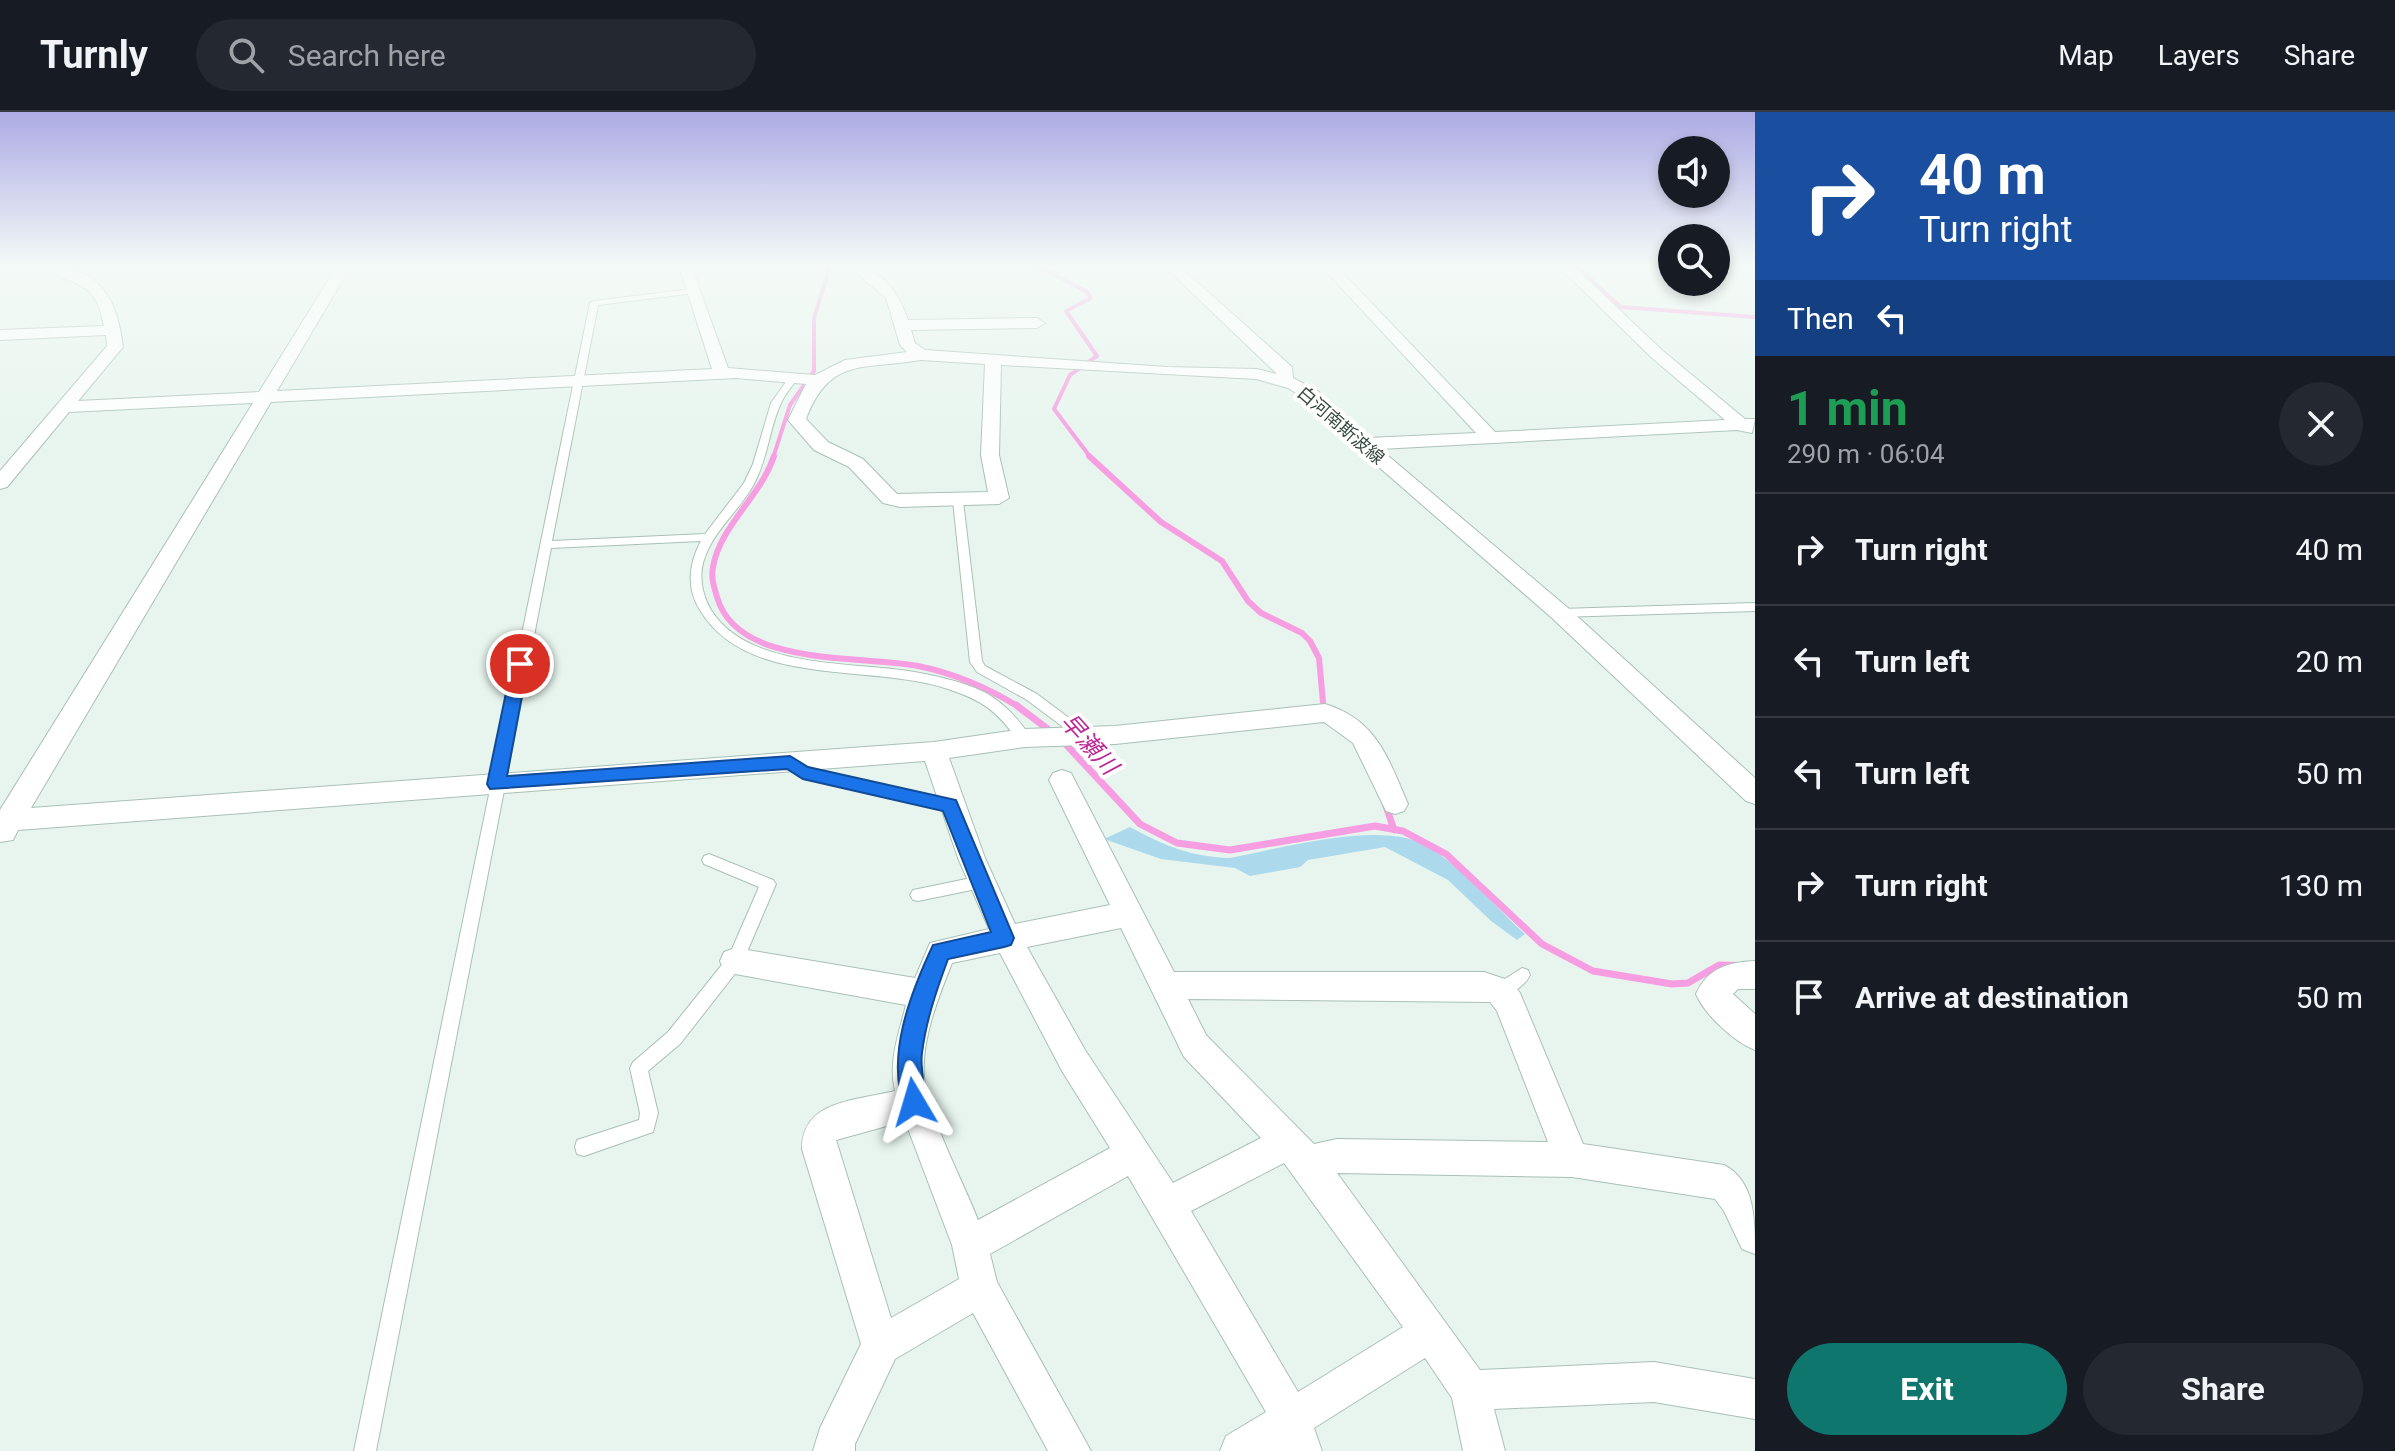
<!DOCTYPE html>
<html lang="en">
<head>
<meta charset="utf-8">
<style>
  :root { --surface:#171b24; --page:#242831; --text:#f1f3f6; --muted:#9ea1a6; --line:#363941; --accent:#0f766e }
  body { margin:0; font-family:Roboto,"Noto Sans JP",sans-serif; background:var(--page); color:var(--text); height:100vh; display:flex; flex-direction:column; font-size:30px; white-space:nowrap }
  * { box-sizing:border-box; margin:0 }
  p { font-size:26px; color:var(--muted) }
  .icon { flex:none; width:44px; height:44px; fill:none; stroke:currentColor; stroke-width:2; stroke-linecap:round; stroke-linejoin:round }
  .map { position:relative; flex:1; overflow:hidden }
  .side { display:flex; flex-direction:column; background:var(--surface); width:640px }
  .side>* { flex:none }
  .banner { background:#1a4fa0; color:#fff; overflow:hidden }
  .tools { position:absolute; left:1658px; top:24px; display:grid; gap:16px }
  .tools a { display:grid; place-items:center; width:72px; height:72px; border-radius:50%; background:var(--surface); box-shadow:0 4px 12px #0003; font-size:40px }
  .pin { position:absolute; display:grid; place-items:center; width:68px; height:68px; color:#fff; margin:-34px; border:4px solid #fff; border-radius:50%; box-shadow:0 2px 8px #0007 }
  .me { position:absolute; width:88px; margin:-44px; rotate:353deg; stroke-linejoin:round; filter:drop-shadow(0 0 6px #0008) }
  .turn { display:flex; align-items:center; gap:28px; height:168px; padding:0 32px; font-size:36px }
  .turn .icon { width:104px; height:104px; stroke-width:2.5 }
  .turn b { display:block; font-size:56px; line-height:68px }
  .then { display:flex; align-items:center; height:76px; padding:0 32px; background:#0003; gap:16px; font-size:30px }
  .round { display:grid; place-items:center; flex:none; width:84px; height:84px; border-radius:42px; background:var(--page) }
  .headline { display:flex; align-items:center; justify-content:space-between; height:136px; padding:0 32px }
  h1 { font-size:48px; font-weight:700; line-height:60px; color:#1e9e55 }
  .primary-button { display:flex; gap:16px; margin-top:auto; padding:16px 32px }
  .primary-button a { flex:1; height:92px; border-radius:48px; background:var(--accent); color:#fff; font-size:32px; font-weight:700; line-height:92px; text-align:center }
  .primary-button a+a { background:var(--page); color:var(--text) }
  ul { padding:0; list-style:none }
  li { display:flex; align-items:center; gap:24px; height:112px; padding:0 32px; border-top:2px solid var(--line) }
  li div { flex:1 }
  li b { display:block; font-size:30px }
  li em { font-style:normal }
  header { display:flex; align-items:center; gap:48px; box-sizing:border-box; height:112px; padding:0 40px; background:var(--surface); border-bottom:2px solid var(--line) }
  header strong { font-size:38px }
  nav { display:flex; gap:44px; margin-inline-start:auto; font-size:28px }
  .search { width:560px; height:72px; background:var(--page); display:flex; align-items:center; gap:20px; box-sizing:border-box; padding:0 28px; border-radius:44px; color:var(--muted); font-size:30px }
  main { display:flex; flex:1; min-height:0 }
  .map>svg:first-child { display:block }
  .green { fill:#acdaec }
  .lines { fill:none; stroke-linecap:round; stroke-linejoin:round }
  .stream-far2 { stroke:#f69ee1; stroke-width:4 }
  .stream-far1 { stroke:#f69ee1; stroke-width:6 }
  .stream { stroke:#f69ee1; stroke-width:7 }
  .service-casing { stroke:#a8c1b4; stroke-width:2 }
  .minor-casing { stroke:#a8c1b4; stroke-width:2 }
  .service { fill:#fff; fill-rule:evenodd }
  .minor { fill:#fff; fill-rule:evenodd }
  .route { fill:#1a73e8; stroke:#114b97; stroke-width:2 }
  .labels { text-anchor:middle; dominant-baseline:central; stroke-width:8; stroke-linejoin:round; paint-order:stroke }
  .far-street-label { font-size:18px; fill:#35483d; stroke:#fff }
  .water-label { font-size:24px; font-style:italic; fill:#bd2696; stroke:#fff }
</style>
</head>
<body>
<header>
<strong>Turnly</strong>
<div class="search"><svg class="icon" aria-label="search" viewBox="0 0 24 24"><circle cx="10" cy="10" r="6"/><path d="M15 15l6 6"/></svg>Search here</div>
<nav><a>Map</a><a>Layers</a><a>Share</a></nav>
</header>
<main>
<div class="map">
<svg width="1755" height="1339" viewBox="0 0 1755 1339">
  <rect width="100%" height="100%" fill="#e7f5ee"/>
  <!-- green -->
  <path class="green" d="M 1130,715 C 1163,733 1191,745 1229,746 C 1280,737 1385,706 1429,735 C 1465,758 1494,794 1525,822 L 1517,828 L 1491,809 L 1448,768 L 1385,735 L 1308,748 L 1300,755 L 1250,764 L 1235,756 L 1161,747 L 1104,727 Z"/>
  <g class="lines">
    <!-- stream-far2 -->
    <path class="stream-far2" d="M 1037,154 L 1086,179 L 1091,186 L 1066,199 L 1097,244 L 1070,263 L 1054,297 L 1091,346
      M 1576,154 L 1621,195 L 1755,205
      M 773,346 L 790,293 L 814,259 L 814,206 L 830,154"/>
    <!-- stream-far1 -->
    <path class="stream-far1" d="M 774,344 C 761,384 720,414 713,455 C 711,466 714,475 717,485 C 737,556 861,543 918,554 C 953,561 988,576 1019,595
      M 1089,344 L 1161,410 L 1222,449 L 1248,489 L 1261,501 L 1302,521 L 1310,529 L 1319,546 L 1323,590"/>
    <!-- stream -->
    <path class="stream" d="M 1016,593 L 1061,627 L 1140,712 L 1177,731 L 1230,738 L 1375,714 L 1403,719 L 1446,742 L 1542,832 L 1593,859 L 1672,872 L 1688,871 L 1719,853 L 1755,854
      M 1386,694 L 1394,718"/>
    <defs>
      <path id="service" d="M 692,177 L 696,179 L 695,181 L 598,193 L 552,429 L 705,422 L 744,371 L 753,352 L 771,291 L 790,264 L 796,264 L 798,266 C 792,274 785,282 781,291 C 769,317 768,346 754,372 C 738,401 712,419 703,451 C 699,467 703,484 711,498 C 747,556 848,550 908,559 C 933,563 961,569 984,580 C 1004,591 1019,607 1031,626 L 1024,631 L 1019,630 C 997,599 984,589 948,577 C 872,551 747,577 700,498 C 686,476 689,451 701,429 L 551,436 L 376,1339 L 354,1339 L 590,191 L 594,189 Z
        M 958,386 L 963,389 L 982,549 L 985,554 L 1037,582 L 1089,621 L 1091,624 L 1089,627 L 1079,627 L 1027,588 L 977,560 L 970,550 L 953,389 Z
        M 1755,491 L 1755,499 L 1560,505 L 1554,501 L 1560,497 Z
        M 790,645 L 807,656 L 950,687 L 955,689 L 957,693 L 955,697 L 950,699 L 803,665 L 798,664 L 783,650 Z
        M 709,742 L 773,768 L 776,772 L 741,854 L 680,932 L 648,959 L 658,1001 L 653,1020 L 584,1044 L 577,1042 L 575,1035 L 577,1028 L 639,1008 L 640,1001 L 630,956 L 633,950 L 668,920 L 729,844 L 759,775 L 704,752 L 702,748 L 704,744 Z
        M 981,764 L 986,766 L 989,770 L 986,774 L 981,776 L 918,789 L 913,788 L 910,783 L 913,778 L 918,777 Z
        M 1522,856 L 1528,858 L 1530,863 C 1526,873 1510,883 1500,886 L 1494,884 L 1492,879 L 1494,874 Z"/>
      <path id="minor" d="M 44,154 C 99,154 117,185 123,235 L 78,289 L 259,280 L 337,154 L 351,154 L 277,279 L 712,257 L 679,154 L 692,156 L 728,256 L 815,263 L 845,248 L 907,240 L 900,233 L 886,186 L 848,154 C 880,154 899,180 908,208 L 1037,206 L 1045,211 L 1037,216 L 911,218 L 915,231 L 925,238 L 1167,255 L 1257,257 L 1277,262 L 1164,154 L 1179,154 L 1292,255 L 1293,266 L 1319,280 L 1368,326 L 1476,321 L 1321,154 L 1336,154 L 1495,320 L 1725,308 L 1651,245 L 1558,154 L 1573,154 L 1663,239 L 1745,307 L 1755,307 L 1752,321 L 1737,318 L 1380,337 L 1568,496 L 1755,666 L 1755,692 L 1746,689 L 1552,506 L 1357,336 L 1307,288 L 1288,276 L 1256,267 L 1001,253 L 999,343 L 1009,386 L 999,392 L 900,395 L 883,391 L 849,355 L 814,338 L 788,308 L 806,272 L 736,266 L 271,290 L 31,696 L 934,630 L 1024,617 L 1115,614 L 1325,592 C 1377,608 1388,646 1408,692 L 1404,699 L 1395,702 L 1386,699 L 1353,631 L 1324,610 L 1115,632 L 1024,635 L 949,646 L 985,746 L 1015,812 L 1110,793 L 1049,668 L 1053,661 L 1062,658 L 1071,661 L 1174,860 L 1484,860 L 1511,869 L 1520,881 L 1583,1032 L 1724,1053 C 1755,1069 1755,1107 1755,1142 L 1742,1137 L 1724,1099 L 1715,1087 L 1572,1065 L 1337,1061 L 1480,1258 L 1654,1250 L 1755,1267 L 1755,1307 L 1654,1290 L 1494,1297 L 1505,1339 L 1463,1339 L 1452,1286 L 1425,1246 L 1314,1316 L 1322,1339 L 1220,1339 L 1226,1324 L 1266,1300 L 1128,1064 L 990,1142 L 997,1170 L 1091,1339 L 1048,1339 L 973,1201 L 895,1247 L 855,1332 L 855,1339 L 813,1339 L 820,1316 L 861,1232 L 802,1037 C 802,988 855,989 895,979 C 888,949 899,921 906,893 L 735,862 L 724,858 L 720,849 L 724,840 L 735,836 L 915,866 L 930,831 L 989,817 L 958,746 L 925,649 L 18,718 L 13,728 L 0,730 L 0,698 L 253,291 L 69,300 L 7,375 L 0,377 L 0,359 L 107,234 L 106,223 L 0,228 L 0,218 L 104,214 C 95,163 73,178 44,154 ZM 921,248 L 985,252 L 981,343 L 988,380 L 897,382 L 863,347 L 828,330 L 806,307 C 830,244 864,258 921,248 ZM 1121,816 L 1184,945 L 1261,1026 L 1173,1071 L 1085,938 L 1027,835 ZM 1000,841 L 1062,959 L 1110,1036 L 978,1108 C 963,1069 928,1004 924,964 C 921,928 939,884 952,851 ZM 1188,887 L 1490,890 L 1497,899 L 1548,1030 L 1337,1027 L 1314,1032 L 1206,923 ZM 905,1009 L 952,1133 L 959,1167 L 891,1206 L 836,1028 ZM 1284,1051 L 1403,1215 L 1298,1280 L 1191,1099 Z
        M 1755,849 L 1755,877 L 1738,877 L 1733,882 L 1755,902 L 1755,938 C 1734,930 1705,903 1696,882 C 1707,856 1729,850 1755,849 Z"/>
    </defs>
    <!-- service casing -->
    <use href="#service" class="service-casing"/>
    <!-- minor casing -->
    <use href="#minor" class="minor-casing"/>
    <!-- service -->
    <use href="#service" class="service"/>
    <!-- minor -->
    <use href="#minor" class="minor"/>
  </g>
  <!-- sky -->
  <linearGradient id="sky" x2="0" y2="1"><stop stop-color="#adabe5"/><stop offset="0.45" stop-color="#f4faf7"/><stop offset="1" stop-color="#f4faf7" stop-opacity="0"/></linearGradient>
  <rect width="1755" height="341" fill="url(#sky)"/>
  <!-- route -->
  <path class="route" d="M 520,547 L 528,552 L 507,664 L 790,644 L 808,655 L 956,688 L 1014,826 L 1011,833 L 1004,835 L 948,847 C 937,877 926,908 922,941 C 919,959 929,982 922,998 L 914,1001 L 906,998 C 884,947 911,880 933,833 L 991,820 L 943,699 L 803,667 L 787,657 L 490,677 L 487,672 L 512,552 Z"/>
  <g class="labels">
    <!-- far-street labels -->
    <g class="far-street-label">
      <text transform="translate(1341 313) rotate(41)">白河南斯波線</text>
    </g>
    <!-- water labels -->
    <g class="water-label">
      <text transform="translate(1089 632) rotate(48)">早瀬川</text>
    </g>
  </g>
</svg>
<div class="tools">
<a><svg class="icon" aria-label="sound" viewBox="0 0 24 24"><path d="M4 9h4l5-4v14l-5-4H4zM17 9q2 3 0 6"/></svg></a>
<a><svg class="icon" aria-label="search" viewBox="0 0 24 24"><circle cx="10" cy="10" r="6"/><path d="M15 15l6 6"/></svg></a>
</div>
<div class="pin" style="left:520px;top:552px;background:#d93025"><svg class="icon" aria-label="arrive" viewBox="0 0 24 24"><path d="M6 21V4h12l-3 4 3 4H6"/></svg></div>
<svg class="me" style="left:914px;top:990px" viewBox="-20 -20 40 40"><path d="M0-17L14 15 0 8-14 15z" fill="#1a73e8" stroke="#fff" stroke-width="4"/></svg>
</div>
<section class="side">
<div class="banner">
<div class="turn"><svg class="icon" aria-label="right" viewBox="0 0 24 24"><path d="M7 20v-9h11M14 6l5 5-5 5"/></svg><div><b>40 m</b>Turn right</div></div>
<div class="then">Then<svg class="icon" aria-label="left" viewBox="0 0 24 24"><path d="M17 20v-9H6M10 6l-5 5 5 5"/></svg></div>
</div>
<div class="headline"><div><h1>1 min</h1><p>290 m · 06:04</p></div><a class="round"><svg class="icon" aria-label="close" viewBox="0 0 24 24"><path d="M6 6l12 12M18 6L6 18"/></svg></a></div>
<ul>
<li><svg class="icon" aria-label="right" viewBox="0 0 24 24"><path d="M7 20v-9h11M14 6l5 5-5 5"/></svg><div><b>Turn right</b></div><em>40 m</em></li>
<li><svg class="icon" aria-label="left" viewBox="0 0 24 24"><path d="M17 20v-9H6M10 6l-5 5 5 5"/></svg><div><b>Turn left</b></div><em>20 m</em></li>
<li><svg class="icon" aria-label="left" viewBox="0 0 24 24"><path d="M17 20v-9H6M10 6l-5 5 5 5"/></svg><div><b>Turn left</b></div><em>50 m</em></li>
<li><svg class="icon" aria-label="right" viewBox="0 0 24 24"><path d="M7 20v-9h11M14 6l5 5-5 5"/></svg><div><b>Turn right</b></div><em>130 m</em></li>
<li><svg class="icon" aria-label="arrive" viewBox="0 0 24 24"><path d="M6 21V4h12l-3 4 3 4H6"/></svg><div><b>Arrive at destination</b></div><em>50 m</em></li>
</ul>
<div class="primary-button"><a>Exit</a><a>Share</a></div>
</section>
</main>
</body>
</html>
